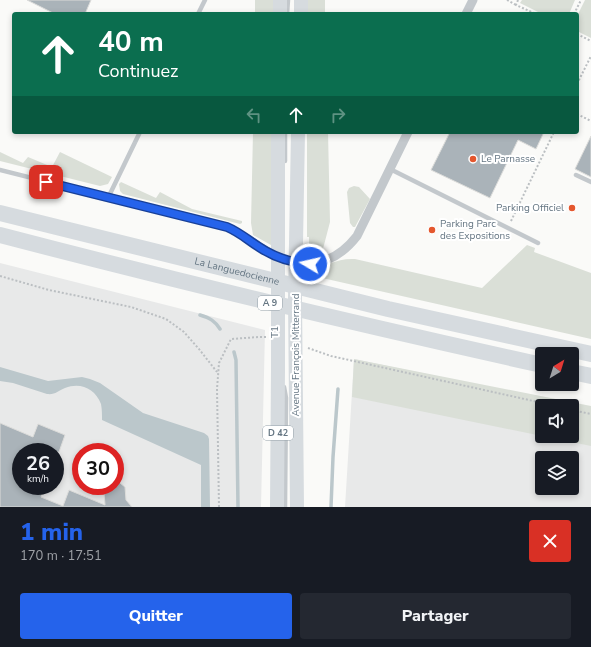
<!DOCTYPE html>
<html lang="fr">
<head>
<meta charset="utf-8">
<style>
  :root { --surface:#171b24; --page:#242831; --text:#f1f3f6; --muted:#9ea1a6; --accent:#2563eb }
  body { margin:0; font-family:"Nunito Sans",sans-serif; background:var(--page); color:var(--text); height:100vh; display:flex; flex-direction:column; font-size:15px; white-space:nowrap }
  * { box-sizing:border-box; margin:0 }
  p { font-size:13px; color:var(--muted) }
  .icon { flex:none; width:22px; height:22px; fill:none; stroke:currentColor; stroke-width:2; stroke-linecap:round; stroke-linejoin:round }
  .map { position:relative; height:507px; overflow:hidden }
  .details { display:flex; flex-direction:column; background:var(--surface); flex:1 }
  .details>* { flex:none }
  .banner { position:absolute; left:12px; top:12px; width:567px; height:122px; border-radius:4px; box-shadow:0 2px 6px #0003; background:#0b6e4f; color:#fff; overflow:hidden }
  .needle { width:26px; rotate:38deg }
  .tools { position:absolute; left:535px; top:347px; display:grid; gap:8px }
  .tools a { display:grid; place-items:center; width:44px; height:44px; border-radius:4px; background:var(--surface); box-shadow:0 2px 6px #0003; font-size:20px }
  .speed { position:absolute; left:12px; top:443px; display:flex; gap:8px; font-size:20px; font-weight:700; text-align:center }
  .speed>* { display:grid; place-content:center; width:52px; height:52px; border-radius:50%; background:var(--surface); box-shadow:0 2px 6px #0003; line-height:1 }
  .speed small { font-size:10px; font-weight:400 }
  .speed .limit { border:6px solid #d22; background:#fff; color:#111 }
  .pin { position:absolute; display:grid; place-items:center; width:34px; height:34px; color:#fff; margin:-17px; border-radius:8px; box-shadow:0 2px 6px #0006 }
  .me { position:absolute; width:44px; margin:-22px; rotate:279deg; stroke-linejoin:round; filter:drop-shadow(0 0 3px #0008) }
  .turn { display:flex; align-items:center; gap:14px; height:84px; padding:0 20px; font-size:18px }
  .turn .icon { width:52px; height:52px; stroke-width:2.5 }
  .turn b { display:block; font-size:28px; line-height:34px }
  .lanes { display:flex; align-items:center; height:38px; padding:0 20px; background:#0003; justify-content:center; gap:20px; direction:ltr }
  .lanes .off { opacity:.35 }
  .round { display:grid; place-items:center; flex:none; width:42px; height:42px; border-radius:4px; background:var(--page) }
  .summary { display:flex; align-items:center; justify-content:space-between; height:68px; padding:0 20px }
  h1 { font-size:24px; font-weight:800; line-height:30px; color:var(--accent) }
  .cta { display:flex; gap:8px; margin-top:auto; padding:8px 20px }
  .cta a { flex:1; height:46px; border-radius:4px; background:var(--accent); color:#fff; font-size:16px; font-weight:800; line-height:46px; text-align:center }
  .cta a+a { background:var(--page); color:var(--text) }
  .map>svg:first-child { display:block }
  .built { fill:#e8e9e9; fill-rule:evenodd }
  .green { fill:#dadfd7 }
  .water { fill:#bbc7cb }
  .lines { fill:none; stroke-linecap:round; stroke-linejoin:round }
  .stream { stroke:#bbc7cb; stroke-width:3.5 }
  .building { fill:#aab3b9; stroke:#dcdcda }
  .path { stroke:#bbbfc2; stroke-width:2; stroke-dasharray:2 2; stroke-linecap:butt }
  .lane { stroke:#c3c8cc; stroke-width:4.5 }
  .street { stroke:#c3c8cc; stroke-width:9 }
  .primary { stroke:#d6dbdf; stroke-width:14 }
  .highway { stroke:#d6dbdf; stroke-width:16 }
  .route-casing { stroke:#184099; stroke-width:10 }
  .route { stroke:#2563eb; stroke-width:7 }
  .poi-dot { fill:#e4572e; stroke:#fff; stroke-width:1.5 }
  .labels { text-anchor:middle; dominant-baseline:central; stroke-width:4; stroke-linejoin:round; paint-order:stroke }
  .shield { fill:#fff; stroke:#939fa8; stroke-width:1 }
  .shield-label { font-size:9px; font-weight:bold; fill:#657683 }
  .poi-label { font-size:10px; fill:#657683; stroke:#fff; text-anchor:start }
  .street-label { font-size:10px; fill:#657683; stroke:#fff }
</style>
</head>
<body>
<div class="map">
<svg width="591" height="507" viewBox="0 0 591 507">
  <rect width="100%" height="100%" fill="#fafaf8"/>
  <!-- built -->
  <path class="built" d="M 0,263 L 265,330 L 261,507 L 0,507 ZM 21,452 L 55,452 L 55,486 L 21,486 ZM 81,452 L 115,452 L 115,486 L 81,486 Z
    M 354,359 L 591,408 L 591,507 L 345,507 ZM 542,406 L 572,406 L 572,436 L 542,436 ZM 542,458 L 572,458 L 572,488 L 542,488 Z"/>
  <!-- green -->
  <path class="green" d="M 255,0 L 274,0 L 275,14 L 255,14 Z
    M 308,0 L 325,0 L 325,14 L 307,14 Z
    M 522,0 L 575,0 L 569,14 L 542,14 L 520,3 Z
    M 585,0 L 591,0 L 591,38 L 577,31 L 577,16 Z
    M 253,132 L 273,132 L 271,245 L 253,235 L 251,223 Z
    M 307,132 L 328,132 L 330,222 L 324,245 L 322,252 L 316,257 L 309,257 L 309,237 L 307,237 Z
    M 0,152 L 23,163 L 28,157 L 52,167 L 60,152 L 112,177 L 108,184 L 100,186 L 0,161 Z
    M 121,182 L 156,198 L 160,192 L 192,209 L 242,221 L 242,223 L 240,224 L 123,194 L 120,191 L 119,184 Z
    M 354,186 L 359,187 L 370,199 L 355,227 L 353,227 L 350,223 L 347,192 L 349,188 Z
    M 527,245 L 535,248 L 534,252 L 591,273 L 591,339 L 309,275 L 309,269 C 326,267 336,258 355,259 L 482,288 Z
    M 354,359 L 591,406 L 591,446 L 542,436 L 572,436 L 572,406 L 542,406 L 542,436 L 352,397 Z"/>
  <!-- water -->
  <path class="water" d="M 0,367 L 48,381 L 82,377 L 90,379 L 100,383 L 143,413 L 204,433 L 208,436 L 209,439 L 210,507 L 201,507 L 201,465 L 102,420 C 102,415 102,409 101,404 C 95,388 80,382 65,388 C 58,391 55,395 47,394 L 13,383 L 0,381 Z"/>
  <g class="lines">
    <!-- stream -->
    <path class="stream" d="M 200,315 C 210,318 215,321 220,329
      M 234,352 L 236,360 L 238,507
      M 331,507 L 333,457 L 338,389"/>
  </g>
  <!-- building -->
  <path class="building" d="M 27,0 L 91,0 L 85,14 L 55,14 Z
    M 450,132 L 544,132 L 536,149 L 518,140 L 490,198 L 431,170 Z
    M 591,136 L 591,177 L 575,169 Z
    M 0,423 L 33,437 L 38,424 L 65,435 L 59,452 L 21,452 L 21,486 L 45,486 L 41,497 L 63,506 L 69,490 L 105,505 L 104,492 L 105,486 L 115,486 L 115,479 L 125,487 L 126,500 L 132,507 L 0,507 Z"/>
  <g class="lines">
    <!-- path -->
    <path class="path" d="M 507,0 L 516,5
      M 518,0 L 516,5 L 536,14
      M 574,14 L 581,0
      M 577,34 L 591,41
      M 577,84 L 591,56
      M 577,114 L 591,121
      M 511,221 L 554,132
      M 0,276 L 49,290 L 131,307 L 166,319 L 184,332 L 199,349 L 217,372
      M 308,348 L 331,356 L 556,406
      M 572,410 L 591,414
      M 219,507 L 217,389 L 219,363 L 231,339 L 259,337 L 267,337"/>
    <!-- lane -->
    <path class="lane" d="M 198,14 L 205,0
      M 287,14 L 288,0
      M 285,161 L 285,132
      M 390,169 L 538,243
      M 0,170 L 227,227 L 238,231 L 248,239
      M 576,175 L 591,182
      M 108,198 L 140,132
      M 284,387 L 286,398 L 285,507"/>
    <!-- street -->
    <path class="street" d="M 466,14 L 473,0
      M 248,239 C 286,267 325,277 357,236 L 408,132"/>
    <!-- primary -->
    <path class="primary" d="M 280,14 L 280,0
      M 301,14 L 301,0
      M 277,507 L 278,370 L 278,132
      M 297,507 L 295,299 L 298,132"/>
    <!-- highway -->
    <g class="highway">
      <path id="s1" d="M 0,213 L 388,309 L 591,354"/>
      <path d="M 0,235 C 180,282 361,325 542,365"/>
      <path d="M 572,372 L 591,376"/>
    </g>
  </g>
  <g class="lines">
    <defs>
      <path id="route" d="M 46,182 L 227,227 C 239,232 248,240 259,247 C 274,257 293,263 310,264"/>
    </defs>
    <!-- route casing -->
    <use href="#route" class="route-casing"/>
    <!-- route -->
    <use href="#route" class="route"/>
  </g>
  <!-- markers -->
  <g class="poi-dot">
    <circle cx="473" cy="159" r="4"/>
    <circle cx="572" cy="208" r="4"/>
    <circle cx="432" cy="230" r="4"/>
  </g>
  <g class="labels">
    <!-- shield labels -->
    <g class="shield">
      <rect x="258" y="296" width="24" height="14" rx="3"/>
      <rect x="263" y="426" width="30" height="14" rx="3"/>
    </g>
    <g class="shield-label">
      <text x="270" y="303">A 9</text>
      <text x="278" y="433">D 42</text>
    </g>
    <!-- poi labels -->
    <g class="poi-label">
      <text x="481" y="159">Le Parnasse</text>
      <text x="564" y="208" text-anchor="end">Parking Officiel</text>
      <text x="440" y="224">Parking Parc<tspan x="440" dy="12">des Expositions</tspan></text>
    </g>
    <!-- street labels -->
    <g class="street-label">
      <text stroke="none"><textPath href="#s1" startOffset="244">La Languedocienne</textPath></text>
      <text transform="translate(275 332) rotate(-90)">T1</text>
      <text transform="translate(296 355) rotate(-90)">Avenue François Mitterrand</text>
    </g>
  </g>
</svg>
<div class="tools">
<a><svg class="needle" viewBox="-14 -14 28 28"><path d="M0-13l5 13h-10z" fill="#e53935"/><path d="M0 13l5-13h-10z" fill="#9ea1a6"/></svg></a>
<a><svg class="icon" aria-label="sound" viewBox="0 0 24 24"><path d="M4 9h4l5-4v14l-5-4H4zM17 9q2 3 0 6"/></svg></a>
<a><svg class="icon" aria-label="layers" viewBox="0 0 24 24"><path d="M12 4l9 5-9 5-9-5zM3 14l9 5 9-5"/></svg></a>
</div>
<div class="speed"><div>26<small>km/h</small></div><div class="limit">30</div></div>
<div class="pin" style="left:46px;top:182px;background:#d93025"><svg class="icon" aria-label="arrive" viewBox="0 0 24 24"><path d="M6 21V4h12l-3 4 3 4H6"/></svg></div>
<svg class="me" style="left:310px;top:264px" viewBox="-20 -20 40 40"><circle r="17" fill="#2563eb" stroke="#fff" stroke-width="3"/><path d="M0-11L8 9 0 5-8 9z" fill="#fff"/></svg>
<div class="banner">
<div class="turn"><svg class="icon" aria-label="ahead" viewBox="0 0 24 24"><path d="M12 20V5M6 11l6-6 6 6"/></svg><div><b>40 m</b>Continuez</div></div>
<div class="lanes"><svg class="icon off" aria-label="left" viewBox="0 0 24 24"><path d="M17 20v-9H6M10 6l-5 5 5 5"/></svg><svg class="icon" aria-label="ahead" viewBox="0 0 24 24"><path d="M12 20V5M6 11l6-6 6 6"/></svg><svg class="icon off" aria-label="right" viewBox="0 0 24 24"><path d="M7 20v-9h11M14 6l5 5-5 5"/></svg></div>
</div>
</div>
<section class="details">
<div class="summary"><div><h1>1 min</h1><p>170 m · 17:51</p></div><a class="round" style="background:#d93025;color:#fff"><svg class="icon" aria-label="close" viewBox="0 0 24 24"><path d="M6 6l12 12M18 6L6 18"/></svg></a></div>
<div class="cta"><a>Quitter</a><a>Partager</a></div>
</section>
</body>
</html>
